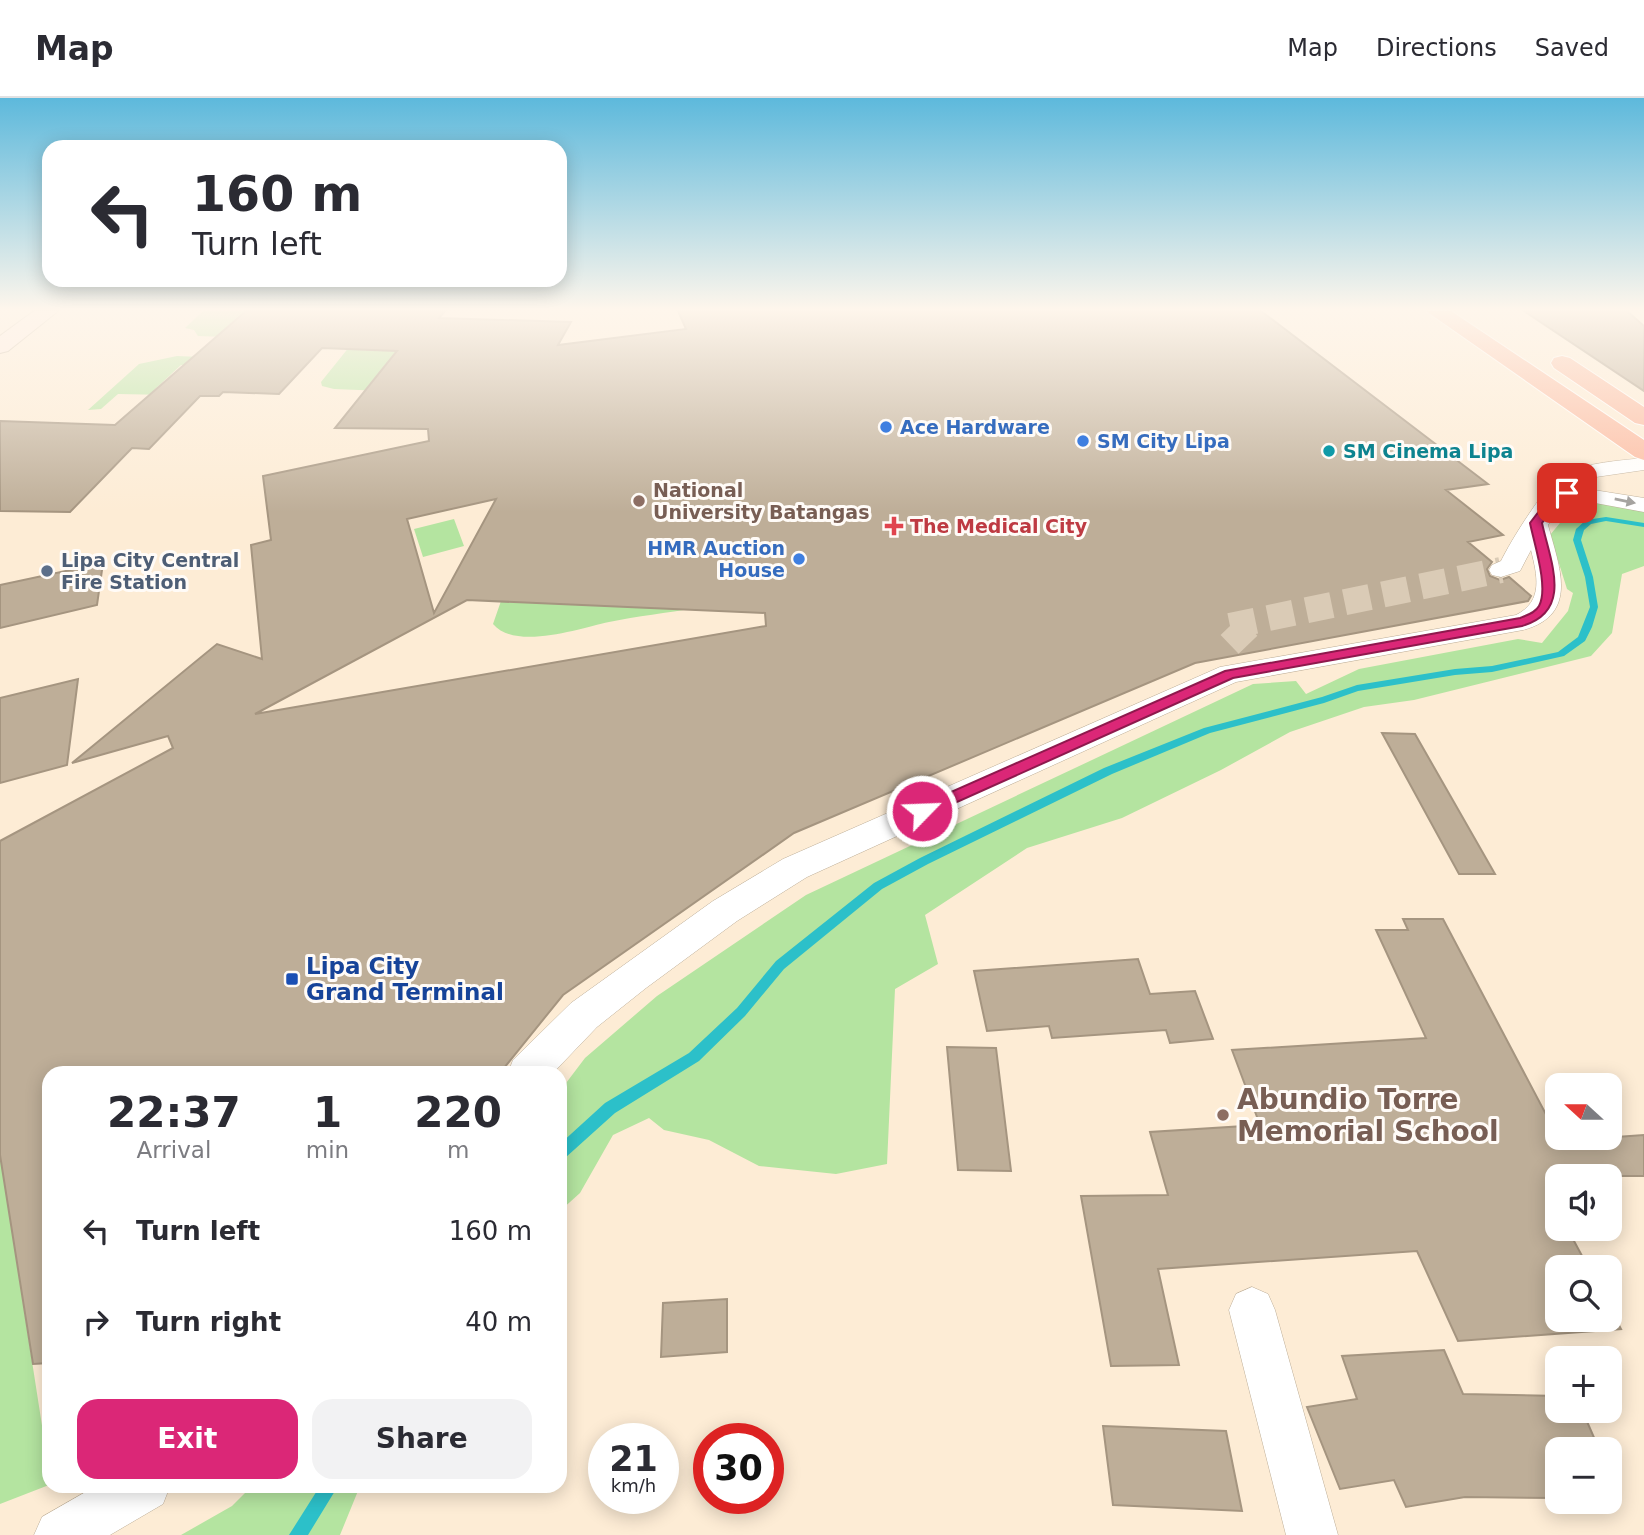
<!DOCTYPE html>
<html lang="en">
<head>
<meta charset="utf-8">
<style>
  :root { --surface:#fff; --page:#f2f2f3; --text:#2b2b33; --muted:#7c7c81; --line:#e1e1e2; --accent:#db2777 }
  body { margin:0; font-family:"DejaVu Sans",sans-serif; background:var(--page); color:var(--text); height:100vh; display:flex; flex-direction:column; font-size:26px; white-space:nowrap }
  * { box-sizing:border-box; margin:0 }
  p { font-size:23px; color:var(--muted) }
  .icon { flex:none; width:38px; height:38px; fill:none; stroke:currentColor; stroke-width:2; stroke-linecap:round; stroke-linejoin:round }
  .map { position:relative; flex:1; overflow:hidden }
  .sheet { position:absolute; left:42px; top:968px; width:525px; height:427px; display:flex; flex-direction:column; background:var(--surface); border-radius:21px; box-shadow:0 4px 18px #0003 }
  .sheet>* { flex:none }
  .guide { position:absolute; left:42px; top:42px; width:525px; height:147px; border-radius:21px; box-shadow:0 4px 18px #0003; background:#fff; color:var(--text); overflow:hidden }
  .needle { width:46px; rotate:291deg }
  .controls { position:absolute; left:1545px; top:975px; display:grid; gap:14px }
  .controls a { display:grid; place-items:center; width:77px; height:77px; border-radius:14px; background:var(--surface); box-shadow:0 4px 18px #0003; font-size:35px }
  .speed { position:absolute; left:588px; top:1325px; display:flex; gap:14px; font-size:35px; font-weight:700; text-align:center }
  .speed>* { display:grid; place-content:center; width:91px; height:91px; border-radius:50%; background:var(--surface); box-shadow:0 4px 18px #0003; line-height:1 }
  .speed small { font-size:18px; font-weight:400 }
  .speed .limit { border:10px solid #d22; background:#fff; color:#111 }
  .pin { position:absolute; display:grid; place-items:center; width:60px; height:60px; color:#fff; margin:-30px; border-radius:14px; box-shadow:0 4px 10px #0006 }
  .me { position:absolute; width:77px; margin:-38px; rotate:66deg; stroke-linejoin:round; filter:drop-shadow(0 0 5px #0008) }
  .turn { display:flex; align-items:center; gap:24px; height:147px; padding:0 35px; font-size:32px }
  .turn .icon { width:91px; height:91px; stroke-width:2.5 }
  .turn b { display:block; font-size:49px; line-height:60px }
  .eta { display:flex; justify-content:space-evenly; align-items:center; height:119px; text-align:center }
  .eta b { font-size:42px; font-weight:700; line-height:49px }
  .primary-button { display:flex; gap:14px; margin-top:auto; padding:14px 35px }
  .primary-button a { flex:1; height:80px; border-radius:21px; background:var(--accent); color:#fff; font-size:28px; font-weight:700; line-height:80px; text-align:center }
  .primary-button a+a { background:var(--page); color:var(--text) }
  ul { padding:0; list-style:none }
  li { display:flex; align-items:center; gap:21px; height:91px; padding:0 35px }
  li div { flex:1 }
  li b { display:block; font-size:26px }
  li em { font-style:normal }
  header { display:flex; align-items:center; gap:42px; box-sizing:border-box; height:98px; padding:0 35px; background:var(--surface); border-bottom:2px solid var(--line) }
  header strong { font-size:33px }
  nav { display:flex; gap:38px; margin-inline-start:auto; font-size:24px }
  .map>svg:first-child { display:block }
  .green { fill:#b4e4a0 }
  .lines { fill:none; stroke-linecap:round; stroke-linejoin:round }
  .stream { fill:#2cc0c9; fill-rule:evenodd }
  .building { fill:#beae98; stroke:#a59580; stroke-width:2; fill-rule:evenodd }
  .street-tunnel { stroke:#dacbb6; stroke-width:26; stroke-dasharray:26 13; stroke-linecap:butt }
  .street-casing { stroke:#bdae98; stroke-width:1 }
  .secondary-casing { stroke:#bdae98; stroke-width:2 }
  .highway-casing { stroke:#fff; stroke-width:2 }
  .street { fill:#fff; fill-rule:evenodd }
  .secondary { fill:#feeae2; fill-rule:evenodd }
  .highway { fill:#fcbaa0; fill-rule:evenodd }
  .oneway { fill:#a19f9c }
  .route { fill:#db2777; stroke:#8e194d; stroke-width:2 }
  .shop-dot { fill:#3f7fe0; stroke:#fffbf7; stroke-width:2.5 }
  .culture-dot { fill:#0f9aa8; stroke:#fffbf7; stroke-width:2.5 }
  .education-dot { fill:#8d6e63; stroke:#fffbf7; stroke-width:2.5 }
  .health-dot { fill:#e0444e; stroke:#fffbf7; stroke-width:2.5 }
  .service-dot { fill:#5c6f8a; stroke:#fffbf7; stroke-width:2.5 }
  .transit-dot { fill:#1a4fb4; stroke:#fffbf7; stroke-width:2.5 }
  .labels { text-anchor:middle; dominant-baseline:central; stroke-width:6; stroke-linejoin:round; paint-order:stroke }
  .far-shop-label { font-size:19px; font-weight:bold; fill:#366cbe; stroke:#fffbf7; text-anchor:start }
  .far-culture-label { font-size:19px; font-weight:bold; fill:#0d838f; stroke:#fffbf7; text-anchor:start }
  .far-education-label { font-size:19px; font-weight:bold; fill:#785e54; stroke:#fffbf7; text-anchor:start }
  .far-health-label { font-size:19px; font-weight:bold; fill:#be3a42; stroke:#fffbf7; text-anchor:start }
  .far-service-label { font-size:19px; font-weight:bold; fill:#4e5e75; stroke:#fffbf7; text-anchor:start }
  .transit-label { font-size:23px; font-weight:bold; fill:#164399; stroke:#fffbf7; text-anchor:start }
  .near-education-label { font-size:28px; font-weight:bold; fill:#785e54; stroke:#fffbf7; text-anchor:start }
</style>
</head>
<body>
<header>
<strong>Map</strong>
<nav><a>Map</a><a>Directions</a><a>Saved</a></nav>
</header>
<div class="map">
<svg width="1644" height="1437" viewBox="0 0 1644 1437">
  <rect width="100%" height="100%" fill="#fdecd5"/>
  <!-- green -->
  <path class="green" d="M 203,213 L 246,213 L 231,226 L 225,239 L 198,238 L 194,232 L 185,230 Z
    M 362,233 L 361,252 L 414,254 L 384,293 L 334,291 L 322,288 L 321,284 Z
    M 177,258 L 201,259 L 206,268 L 181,267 L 154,292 L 196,294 L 168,297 L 118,296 L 101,311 L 88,312 L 139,266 Z
    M 1586,401 L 1644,414 L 1644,468 L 1622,476 L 1612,535 L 1591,558 L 1414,602 L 1364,609 L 1290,634 L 1221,672 L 1122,720 L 1027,750 L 925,817 L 938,866 L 895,891 L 887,1066 L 836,1076 L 759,1068 L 709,1042 L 664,1032 L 649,1020 L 613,1037 L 580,1095 L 560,1113 L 560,993 L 585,960 L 657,898 L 806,797 L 1253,586 L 1296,583 L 1306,596 L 1359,571 L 1518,541 L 1542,545 L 1568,513 L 1573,495 L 1567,491 L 1550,437 L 1579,402 Z
    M 454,421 L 464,448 L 423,459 L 414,431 Z
    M 501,503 L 696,510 C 667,515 637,518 609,524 C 580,530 516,553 493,526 Z
    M 0,1057 L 43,1334 L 49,1331 L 49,1387 L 0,1406 Z
    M 252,1388 L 360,1388 L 340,1437 L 181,1437 L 232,1408 Z"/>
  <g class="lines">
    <!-- stream -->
    <path class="stream" d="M 1606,419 L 1644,425 L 1644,429 L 1606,423 L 1591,426 L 1584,432 L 1581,442 L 1593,479 L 1598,509 L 1592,529 L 1585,543 L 1564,558 L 1492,574 L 1455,577 L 1358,593 L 1324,605 L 1210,635 L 1112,676 L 928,766 L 882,791 L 784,871 L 745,918 L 699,963 L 615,1015 L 565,1060 L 560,1062 L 560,1046 L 605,1005 L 689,955 L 737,910 L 776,863 L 874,785 L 920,760 L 1104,670 L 1204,630 L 1322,599 L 1357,587 L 1455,571 L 1492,568 L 1558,554 L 1578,539 L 1590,509 L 1585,479 L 1573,442 L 1576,431 L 1586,422 Z
      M 320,1388 L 338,1388 L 308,1437 L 289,1437 Z"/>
  </g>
  <!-- building -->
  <path class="building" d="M 246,213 L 445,213 L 439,220 L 571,224 L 558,247 L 686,231 L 678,213 L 1261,213 L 1488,386 L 1446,392 L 1503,437 L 1468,444 L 1492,464 L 1487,471 L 1490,478 L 1500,482 L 1509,479 L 1531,498 L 1528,503 L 1195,565 L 794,735 L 563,897 L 500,975 L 49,975 L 49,1265 L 33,1266 L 0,1057 L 0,743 L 173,650 L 168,638 L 72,665 L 217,546 L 262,561 L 251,447 L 271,442 L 263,378 L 429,343 L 428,331 L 335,330 L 397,253 L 322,250 L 279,296 L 223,294 L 219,298 L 200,298 L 149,351 L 132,350 L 70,414 L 0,413 L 0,323 L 115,327 ZM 496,401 L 434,515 L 407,421 ZM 467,502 L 765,515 L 766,528 L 255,616 Z
    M 1524,213 L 1627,213 L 1644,228 L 1644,293 Z
    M 103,465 L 97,507 L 0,530 L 0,487 Z
    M 78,581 L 67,667 L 0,685 L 0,600 Z
    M 1382,635 L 1415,636 L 1495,776 L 1459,776 Z
    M 1403,821 L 1443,821 L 1560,1043 L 1644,1037 L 1644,1078 L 1558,1078 L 1558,1130 L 1567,1130 L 1588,1169 L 1558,1169 L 1558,1222 L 1610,1222 L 1610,1210 L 1621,1231 L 1458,1243 L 1417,1153 L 1158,1171 L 1179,1267 L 1111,1268 L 1081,1098 L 1168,1097 L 1150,1034 L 1260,1027 L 1232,952 L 1426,940 L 1376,832 L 1408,832 Z
    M 1138,861 L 1150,896 L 1195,893 L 1213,941 L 1170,945 L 1166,932 L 1052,940 L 1049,928 L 987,933 L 974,873 Z
    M 947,949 L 996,950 L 1011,1073 L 958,1072 Z
    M 727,1201 L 727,1254 L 661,1259 L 663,1205 Z
    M 1444,1252 L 1463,1296 L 1558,1298 L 1558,1312 L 1582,1312 L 1599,1351 L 1558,1351 L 1558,1400 L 1465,1399 L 1406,1409 L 1394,1382 L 1340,1391 L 1307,1309 L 1357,1301 L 1342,1258 Z
    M 1103,1328 L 1226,1333 L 1242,1413 L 1113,1407 Z"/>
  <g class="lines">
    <!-- street-tunnel -->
    <path class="street-tunnel" d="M 1230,528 L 1501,472
      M 1230,528 L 1255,554"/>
    <defs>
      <path id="street" d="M 1644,360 L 1644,372 L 1596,379 L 1575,389 L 1644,400 L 1644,414 L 1579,402 L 1564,403 L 1548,427 C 1559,468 1580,517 1523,532 L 1236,584 L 807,779 L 737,823 L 646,890 L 597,929 L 553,975 L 508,975 L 513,962 L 571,905 L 713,803 L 783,761 L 1220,569 L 1516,517 C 1544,503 1537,477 1531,452 L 1520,473 L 1501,479 L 1492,477 L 1489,472 L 1492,467 L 1501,463 C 1510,444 1546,385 1564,376 C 1589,364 1617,363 1644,360 Z
        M 1252,1189 L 1268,1196 L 1275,1212 L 1338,1437 L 1286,1437 L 1229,1212 L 1236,1196 Z
        M 96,1388 L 170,1388 L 163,1406 L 110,1437 L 34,1437 L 42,1419 Z"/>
      <path id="secondary" d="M 34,213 L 58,213 L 8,253 L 0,255 L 0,238 Z"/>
      <path id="highway" d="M 1426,213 L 1451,213 L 1644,342 L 1644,362 L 1635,359 Z
        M 1562,258 L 1570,260 L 1644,309 L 1644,327 L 1635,325 L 1554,270 L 1551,265 L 1554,260 Z"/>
    </defs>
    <!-- street casing -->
    <use href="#street" class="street-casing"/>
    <!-- secondary casing -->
    <use href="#secondary" class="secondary-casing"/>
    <!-- highway casing -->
    <use href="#highway" class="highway-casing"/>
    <!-- street -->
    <use href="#street" class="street"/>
    <!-- secondary -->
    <use href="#secondary" class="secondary"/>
    <!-- highway -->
    <use href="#highway" class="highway"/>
  </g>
  <!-- one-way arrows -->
  <defs><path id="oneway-solid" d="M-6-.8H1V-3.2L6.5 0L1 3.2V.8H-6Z" transform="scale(1.75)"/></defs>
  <use class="oneway" href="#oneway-solid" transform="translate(1625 403) rotate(11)"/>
  <!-- sky -->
  <linearGradient id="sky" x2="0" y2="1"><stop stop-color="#5db9dc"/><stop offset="0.51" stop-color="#fef6ec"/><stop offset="1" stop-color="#fef6ec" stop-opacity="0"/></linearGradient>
  <rect width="1644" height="414" fill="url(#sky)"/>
  <!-- route -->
  <path class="route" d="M 1567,391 L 1571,392 L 1571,397 L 1561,400 L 1542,425 C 1550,463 1574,513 1522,528 L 1233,580 L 928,717 L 917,717 L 914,713 L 917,709 L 1225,573 L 1520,520 C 1527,517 1535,515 1539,508 C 1549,490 1534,445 1530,425 L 1553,395 Z"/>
  <!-- markers -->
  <g class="shop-dot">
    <circle cx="886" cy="329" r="7"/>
    <circle cx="1083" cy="343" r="7"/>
    <circle cx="799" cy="461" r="7"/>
  </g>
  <circle class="culture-dot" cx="1329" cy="353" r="7"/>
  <g class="education-dot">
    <circle cx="639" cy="403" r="7"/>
    <circle cx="1223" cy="1017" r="7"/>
  </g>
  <path class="health-dot" d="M890.5 417.5h7v7h7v7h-7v7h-7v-7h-7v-7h7z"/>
  <circle class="service-dot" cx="47" cy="473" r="7"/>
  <rect class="transit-dot" x="285" y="874" width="14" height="14" rx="3.5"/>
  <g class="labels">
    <!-- far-shop labels -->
    <g class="far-shop-label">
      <text x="900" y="329">Ace Hardware</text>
      <text x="1097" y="343">SM City Lipa</text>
      <text x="785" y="450" text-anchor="end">HMR Auction<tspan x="785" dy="22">House</tspan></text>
    </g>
    <!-- far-culture labels -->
    <g class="far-culture-label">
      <text x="1343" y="353">SM Cinema Lipa</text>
    </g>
    <!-- far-education labels -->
    <g class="far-education-label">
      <text x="653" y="392">National<tspan x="653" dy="22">University Batangas</tspan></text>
    </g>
    <!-- far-health labels -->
    <g class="far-health-label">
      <text x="910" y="428">The Medical City</text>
    </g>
    <!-- far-service labels -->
    <g class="far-service-label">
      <text x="61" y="462">Lipa City Central<tspan x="61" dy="22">Fire Station</tspan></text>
    </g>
    <!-- transit labels -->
    <g class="transit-label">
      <text x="306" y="868">Lipa City<tspan x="306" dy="26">Grand Terminal</tspan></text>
    </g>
    <!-- near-education labels -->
    <g class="near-education-label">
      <text x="1237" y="1001">Abundio Torre<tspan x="1237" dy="32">Memorial School</tspan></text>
    </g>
  </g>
</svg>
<div class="controls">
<a><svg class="needle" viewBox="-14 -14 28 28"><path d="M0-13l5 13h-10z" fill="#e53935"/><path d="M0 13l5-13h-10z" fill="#7c7c81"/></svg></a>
<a><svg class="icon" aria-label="sound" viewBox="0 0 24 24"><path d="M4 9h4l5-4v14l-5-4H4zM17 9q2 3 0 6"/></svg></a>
<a><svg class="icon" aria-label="search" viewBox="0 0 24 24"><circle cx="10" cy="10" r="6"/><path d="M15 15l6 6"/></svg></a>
<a>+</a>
<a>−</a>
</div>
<div class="speed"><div>21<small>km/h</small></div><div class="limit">30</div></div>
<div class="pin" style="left:1567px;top:395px;background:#d93025"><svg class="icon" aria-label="arrive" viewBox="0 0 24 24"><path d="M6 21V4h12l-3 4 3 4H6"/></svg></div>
<svg class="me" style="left:922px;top:713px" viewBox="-20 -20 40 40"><circle r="17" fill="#db2777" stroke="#fff" stroke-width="3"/><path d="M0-11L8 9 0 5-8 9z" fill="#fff"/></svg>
<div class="guide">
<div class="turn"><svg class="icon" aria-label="left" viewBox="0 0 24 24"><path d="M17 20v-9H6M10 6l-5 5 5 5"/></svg><div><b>160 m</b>Turn left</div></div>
</div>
<section class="sheet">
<div class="eta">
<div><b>22:37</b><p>Arrival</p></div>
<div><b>1</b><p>min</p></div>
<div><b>220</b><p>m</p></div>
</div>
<ul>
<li><svg class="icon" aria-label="left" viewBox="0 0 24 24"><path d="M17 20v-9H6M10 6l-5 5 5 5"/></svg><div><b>Turn left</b></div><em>160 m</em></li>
<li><svg class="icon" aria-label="right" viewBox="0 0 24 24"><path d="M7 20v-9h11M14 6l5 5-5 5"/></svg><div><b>Turn right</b></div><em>40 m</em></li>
</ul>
<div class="primary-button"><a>Exit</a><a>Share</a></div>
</section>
</div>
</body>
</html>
